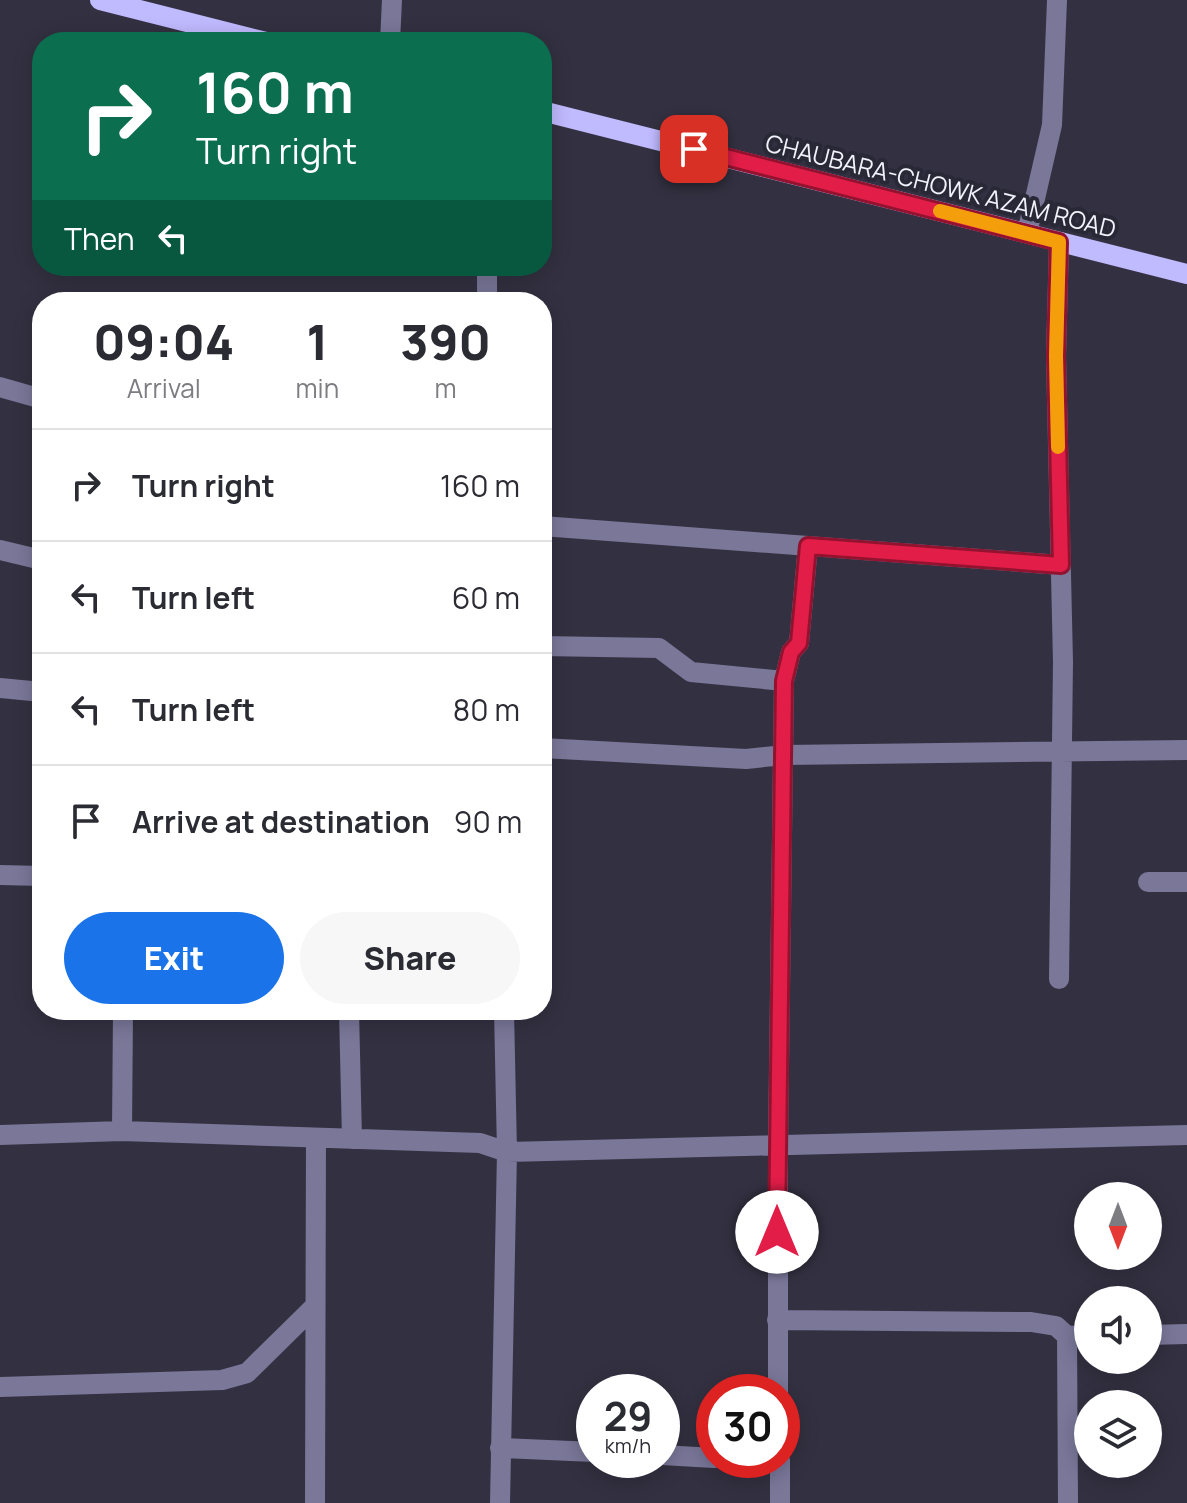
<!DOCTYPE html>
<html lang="en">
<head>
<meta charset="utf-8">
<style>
  :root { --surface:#fff; --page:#f7f7f7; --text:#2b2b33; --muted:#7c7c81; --line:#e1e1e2; --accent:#1a73e8 }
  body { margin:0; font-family:Manrope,sans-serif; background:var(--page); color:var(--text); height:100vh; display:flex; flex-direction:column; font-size:30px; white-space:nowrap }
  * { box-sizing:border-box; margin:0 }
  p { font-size:26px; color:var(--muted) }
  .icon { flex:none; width:44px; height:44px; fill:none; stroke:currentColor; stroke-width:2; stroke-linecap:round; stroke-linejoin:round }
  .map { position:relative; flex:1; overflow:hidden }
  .drawer { position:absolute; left:32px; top:292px; width:520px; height:728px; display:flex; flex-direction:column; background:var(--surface); border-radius:32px; box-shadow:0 4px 20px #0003 }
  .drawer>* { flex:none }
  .hud { position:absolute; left:32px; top:32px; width:520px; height:244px; border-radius:32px; box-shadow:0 4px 20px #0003; background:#0b6e4f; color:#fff; overflow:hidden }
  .needle { width:52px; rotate:180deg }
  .tools { position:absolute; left:1074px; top:1182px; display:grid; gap:16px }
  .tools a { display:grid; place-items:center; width:88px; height:88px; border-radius:50%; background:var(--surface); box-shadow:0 4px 20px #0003; font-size:40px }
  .speed { position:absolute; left:576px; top:1374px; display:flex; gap:16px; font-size:40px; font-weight:700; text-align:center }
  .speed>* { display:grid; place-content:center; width:104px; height:104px; border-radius:50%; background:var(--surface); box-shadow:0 4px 20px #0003; line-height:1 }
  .speed small { font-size:20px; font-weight:400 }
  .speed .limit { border:12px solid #d22; background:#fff; color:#111 }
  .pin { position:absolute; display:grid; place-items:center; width:68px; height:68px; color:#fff; margin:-34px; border-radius:16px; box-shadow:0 4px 12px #0006 }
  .me { position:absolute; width:88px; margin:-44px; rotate:0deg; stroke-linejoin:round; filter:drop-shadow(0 0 6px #0008) }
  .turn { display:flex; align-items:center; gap:28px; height:168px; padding:0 32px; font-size:36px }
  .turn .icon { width:104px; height:104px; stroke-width:2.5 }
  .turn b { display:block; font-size:56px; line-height:68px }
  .then { display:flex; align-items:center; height:76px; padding:0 32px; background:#0003; gap:16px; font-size:30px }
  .eta { display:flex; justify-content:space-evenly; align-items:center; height:136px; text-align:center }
  .eta b { font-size:48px; font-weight:800; line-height:56px }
  .action { display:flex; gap:16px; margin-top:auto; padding:16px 32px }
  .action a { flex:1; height:92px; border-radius:48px; background:var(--accent); color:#fff; font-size:32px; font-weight:800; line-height:92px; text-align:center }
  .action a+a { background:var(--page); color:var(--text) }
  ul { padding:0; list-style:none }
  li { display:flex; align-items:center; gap:24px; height:112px; padding:0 32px; border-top:2px solid var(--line) }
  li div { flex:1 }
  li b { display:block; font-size:30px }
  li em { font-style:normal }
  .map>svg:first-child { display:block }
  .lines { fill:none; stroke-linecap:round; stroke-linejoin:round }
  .minor { stroke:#7a7799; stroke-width:20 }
  .major { stroke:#c0baff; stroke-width:20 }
  .route-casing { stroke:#92132f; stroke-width:20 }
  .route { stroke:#e11d48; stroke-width:14 }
  .slow { stroke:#f59e0b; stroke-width:14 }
  .labels { text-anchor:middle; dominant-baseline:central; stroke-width:8; stroke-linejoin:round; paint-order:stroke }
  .street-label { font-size:24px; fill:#f3f2fc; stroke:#292836 }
</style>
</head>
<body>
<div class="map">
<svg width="1187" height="1503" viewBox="0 0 1187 1503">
  <rect width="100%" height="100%" fill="#333141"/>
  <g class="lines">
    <!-- minor -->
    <path class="minor" d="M 390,42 L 392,0
      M 1027,233 L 1052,125 L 1057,0
      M 1059,242 L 1056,356 L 1063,662 L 1059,979
      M 487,266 L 487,302
      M 0,387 L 42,399
      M 542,526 L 1061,565
      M 0,550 L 42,560
      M 542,646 L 659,648 L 691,672 L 784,681
      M 0,688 L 42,692
      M 542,748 L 746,759 L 784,755 L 1187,750
      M 0,875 L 42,876
      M 1148,882 L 1187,882
      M 349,1010 L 352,1139
      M 122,1131 L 123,1010
      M 0,1135 L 122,1131 L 480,1143 L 507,1152 L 1187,1135
      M 777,1320 L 1031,1322 L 1056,1326 L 1067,1336 L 1088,1335
      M 1148,1335 L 1187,1334
      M 1067,1336 L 1068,1503
      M 0,1387 L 222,1380 L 247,1373 L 315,1306
      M 778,1392 L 778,1145 L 784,681 L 791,652 L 799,643 L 808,546
      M 500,1448 L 594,1452
      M 662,1455 L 714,1458
      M 780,1460 L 780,1503
      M 315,1503 L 316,1138
      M 500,1503 L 507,1152 L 504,1010"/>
    <!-- major -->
    <path class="major" d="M 100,0 L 266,42
      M 542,111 L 1187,274"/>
  </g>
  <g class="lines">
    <defs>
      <path id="route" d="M 694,149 L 1059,242 L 1056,356 L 1061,565 L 808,546 L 799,643 L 791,652 L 784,681 L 777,1232"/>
    </defs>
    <!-- route casing -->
    <use href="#route" class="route-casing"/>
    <!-- route -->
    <use href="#route" class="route"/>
    <!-- slow -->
    <path class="slow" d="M 940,211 L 1059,242 L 1056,356 L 1058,447"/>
  </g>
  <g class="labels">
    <!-- street labels -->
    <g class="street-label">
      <text transform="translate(941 185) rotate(14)">CHAUBARA-CHOWK AZAM ROAD</text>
    </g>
  </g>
</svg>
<div class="tools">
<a><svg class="needle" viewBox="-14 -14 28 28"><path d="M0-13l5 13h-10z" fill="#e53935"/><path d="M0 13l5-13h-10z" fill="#7c7c81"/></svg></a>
<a><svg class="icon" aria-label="sound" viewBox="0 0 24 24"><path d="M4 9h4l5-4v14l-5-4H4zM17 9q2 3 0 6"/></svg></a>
<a><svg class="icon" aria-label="layers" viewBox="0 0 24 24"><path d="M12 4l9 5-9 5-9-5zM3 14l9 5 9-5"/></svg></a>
</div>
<div class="speed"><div>29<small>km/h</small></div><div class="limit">30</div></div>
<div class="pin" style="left:694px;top:149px;background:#d93025"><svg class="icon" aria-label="arrive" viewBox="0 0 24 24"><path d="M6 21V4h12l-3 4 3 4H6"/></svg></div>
<svg class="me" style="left:777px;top:1232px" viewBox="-20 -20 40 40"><circle r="19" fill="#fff"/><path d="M0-13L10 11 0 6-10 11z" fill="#e11d48"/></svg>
<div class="hud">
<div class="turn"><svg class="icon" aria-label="right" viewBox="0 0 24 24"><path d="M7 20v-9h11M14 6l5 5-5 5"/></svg><div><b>160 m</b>Turn right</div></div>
<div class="then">Then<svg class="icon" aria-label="left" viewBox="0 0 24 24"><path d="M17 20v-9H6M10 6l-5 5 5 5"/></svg></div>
</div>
<section class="drawer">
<div class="eta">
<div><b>09:04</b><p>Arrival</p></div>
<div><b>1</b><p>min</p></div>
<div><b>390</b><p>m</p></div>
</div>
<ul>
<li><svg class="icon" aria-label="right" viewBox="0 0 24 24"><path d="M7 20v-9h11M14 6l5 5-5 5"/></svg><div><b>Turn right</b></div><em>160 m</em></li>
<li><svg class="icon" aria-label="left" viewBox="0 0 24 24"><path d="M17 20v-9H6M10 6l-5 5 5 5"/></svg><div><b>Turn left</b></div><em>60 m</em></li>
<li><svg class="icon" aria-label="left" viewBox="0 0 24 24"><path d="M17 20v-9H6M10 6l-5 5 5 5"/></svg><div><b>Turn left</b></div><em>80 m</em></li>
<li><svg class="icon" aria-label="arrive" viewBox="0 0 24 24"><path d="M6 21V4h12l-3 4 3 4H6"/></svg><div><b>Arrive at destination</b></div><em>90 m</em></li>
</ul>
<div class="action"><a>Exit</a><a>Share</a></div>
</section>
</div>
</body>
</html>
